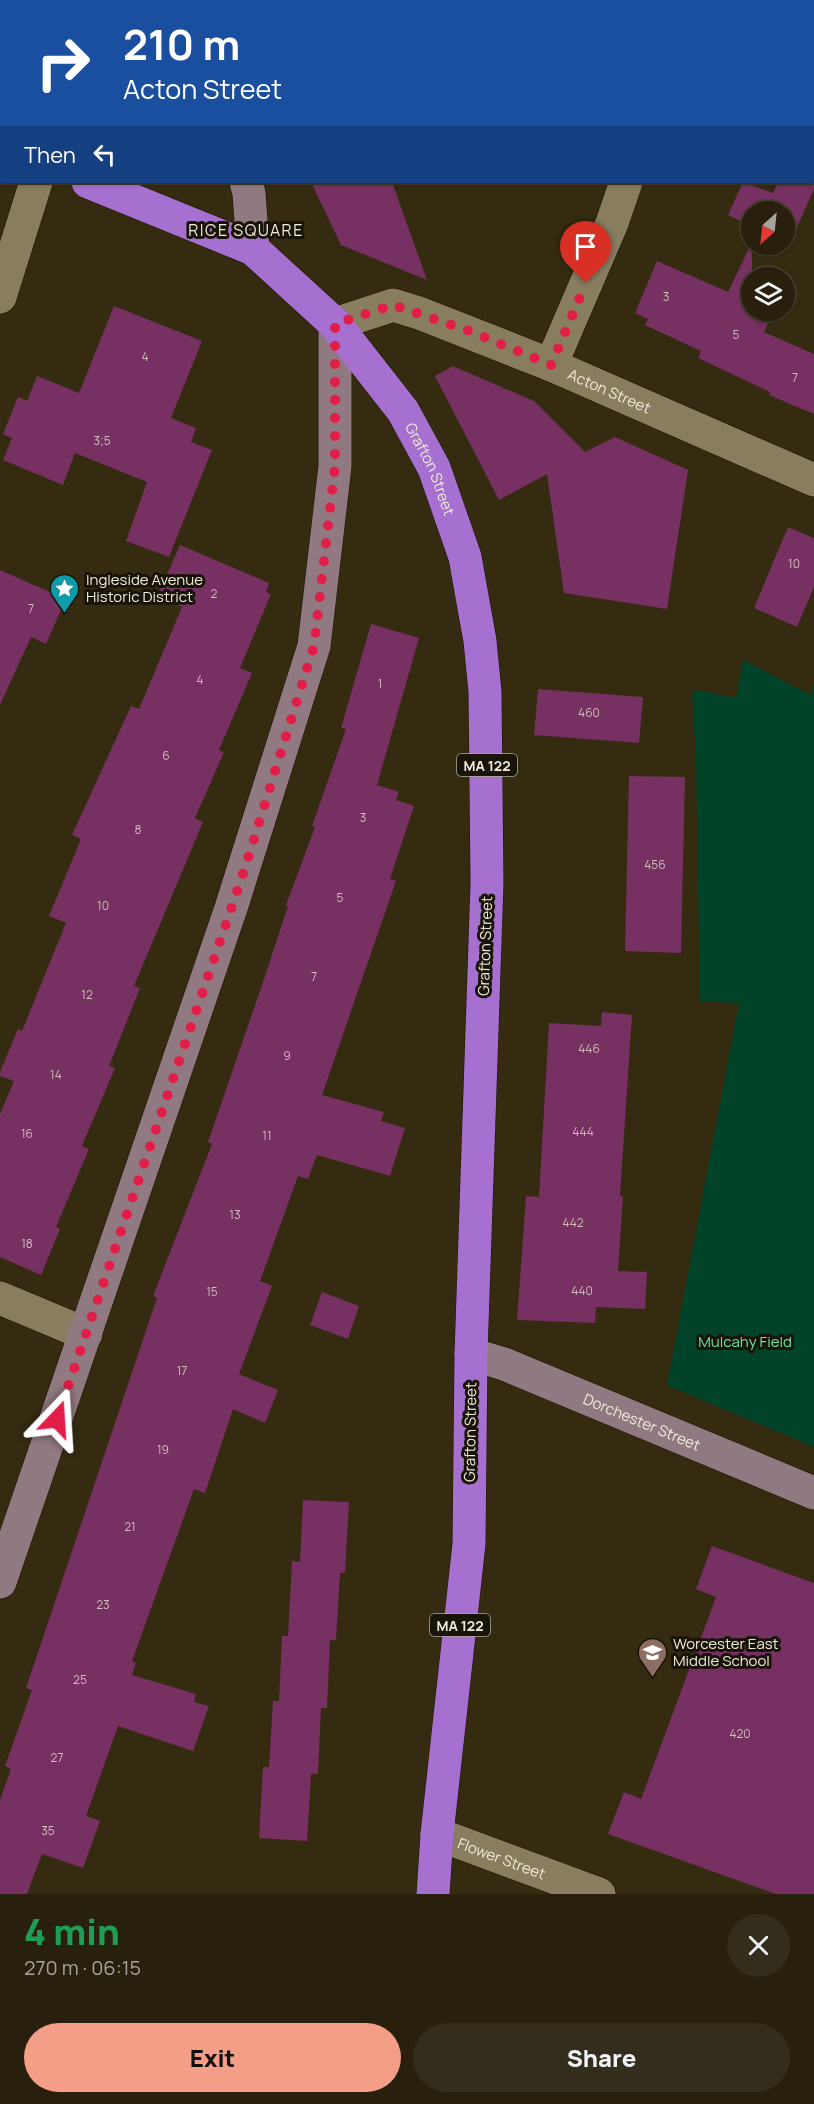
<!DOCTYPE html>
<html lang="en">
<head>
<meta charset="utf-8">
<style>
  :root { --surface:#28200d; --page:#342d1b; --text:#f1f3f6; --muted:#a5a39d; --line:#443e2e; --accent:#f49e88 }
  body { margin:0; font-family:Manrope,sans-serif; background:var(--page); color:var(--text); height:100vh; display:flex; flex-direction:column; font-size:22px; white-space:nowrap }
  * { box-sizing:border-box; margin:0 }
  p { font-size:20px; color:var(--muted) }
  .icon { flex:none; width:33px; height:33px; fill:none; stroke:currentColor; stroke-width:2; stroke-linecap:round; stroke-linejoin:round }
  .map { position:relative; height:1894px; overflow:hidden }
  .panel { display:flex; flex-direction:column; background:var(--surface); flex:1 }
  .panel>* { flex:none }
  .banner { position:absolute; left:0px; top:0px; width:814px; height:183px; box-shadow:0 2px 4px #0004,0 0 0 2px var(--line); background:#1a4fa0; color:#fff; overflow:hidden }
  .needle { width:39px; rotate:207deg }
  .buttons { position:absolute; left:741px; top:201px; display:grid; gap:12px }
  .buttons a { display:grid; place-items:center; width:54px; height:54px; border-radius:50%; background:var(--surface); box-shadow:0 2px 4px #0004,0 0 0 2px var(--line); font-size:30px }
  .pin { position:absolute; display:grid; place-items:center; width:51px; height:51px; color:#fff; margin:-62px -26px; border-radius:50% 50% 50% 0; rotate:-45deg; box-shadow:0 0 6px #0007 }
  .pin .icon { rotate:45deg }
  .me { position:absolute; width:66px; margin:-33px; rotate:20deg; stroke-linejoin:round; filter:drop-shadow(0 0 4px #0008) }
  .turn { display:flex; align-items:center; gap:21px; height:126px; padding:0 24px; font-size:27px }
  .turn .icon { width:78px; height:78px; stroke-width:2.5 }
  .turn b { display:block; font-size:42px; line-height:51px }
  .then { display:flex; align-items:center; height:57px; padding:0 24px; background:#0003; gap:12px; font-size:22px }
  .round { display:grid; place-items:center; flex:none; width:63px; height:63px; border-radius:32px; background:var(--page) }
  .overview { display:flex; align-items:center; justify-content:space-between; height:102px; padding:0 24px }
  h1 { font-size:36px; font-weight:800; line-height:45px; color:#1e9e55 }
  .action { display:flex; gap:12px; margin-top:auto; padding:12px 24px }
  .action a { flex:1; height:69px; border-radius:36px; background:var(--accent); color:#111; font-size:24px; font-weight:800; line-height:69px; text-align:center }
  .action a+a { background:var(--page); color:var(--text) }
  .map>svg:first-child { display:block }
  .green { fill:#004329 }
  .building { fill:#763061 }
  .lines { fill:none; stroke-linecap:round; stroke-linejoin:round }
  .street-casing { stroke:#1d1300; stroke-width:34 }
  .secondary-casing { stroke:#1d1300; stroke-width:34 }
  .highway-casing { stroke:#1d1300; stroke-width:34 }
  .street { stroke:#897d60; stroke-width:33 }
  .secondary { stroke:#917981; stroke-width:33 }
  .highway { stroke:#a570cf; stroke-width:33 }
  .route { stroke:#e11d48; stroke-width:10; stroke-dasharray:0 18 }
  .labels { text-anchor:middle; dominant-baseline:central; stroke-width:6; stroke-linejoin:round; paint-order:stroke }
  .number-label { font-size:12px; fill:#d2bcbc }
  .shield { fill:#191409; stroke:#b0aa9b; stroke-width:1.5 }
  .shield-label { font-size:14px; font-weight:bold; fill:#f0eada }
  .street-label { font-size:15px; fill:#f0eada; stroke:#191409 }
  .poi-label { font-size:15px; fill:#f0eada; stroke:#191409; text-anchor:start }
  .park-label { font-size:15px; fill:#67e8a9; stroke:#191409 }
  .neighbourhood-label { font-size:16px; letter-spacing:1.5px; fill:#f0eada; stroke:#191409 }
</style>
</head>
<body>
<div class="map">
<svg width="814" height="1894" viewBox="0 0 814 1894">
  <rect width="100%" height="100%" fill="#352b11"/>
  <!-- green -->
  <path class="green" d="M 743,660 L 811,695 L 814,683 L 814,1447 L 667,1385 L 739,1003 L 700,1001 L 696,756 L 692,693 L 698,690 L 736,698 Z"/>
  <!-- building -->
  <path class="building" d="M 311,182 L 392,182 L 427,280 L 341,245 Z
    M 743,182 L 773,193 L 778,182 L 814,182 L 814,189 L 790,243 L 784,241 L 784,212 L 752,212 L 752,226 L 728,215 Z
    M 752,242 L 752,310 L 774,310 L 764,332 L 814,354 L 814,414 L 769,395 L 770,392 L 698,358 L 701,351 L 645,325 L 648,319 L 635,313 L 657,261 L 728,292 Z
    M 114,306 L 202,341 L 171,418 L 196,428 L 191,442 L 212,450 L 169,557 L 126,541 L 147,482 L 75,453 L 63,485 L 3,460 L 12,438 L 3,434 L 18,397 L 27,401 L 37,376 L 79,393 Z
    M 453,366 L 534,401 L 585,452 L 615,437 L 688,470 L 667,609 L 564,593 L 547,474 L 499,500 L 435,376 Z
    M 788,527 L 814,538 L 814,587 L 797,627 L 754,608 Z
    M 180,545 L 269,583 L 266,592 L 271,594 L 240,668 L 252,673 L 219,750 L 224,752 L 195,818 L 203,822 L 134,986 L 140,988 L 109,1066 L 115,1068 L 82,1146 L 89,1149 L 56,1227 L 60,1229 L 41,1275 L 0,1257 L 0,1114 L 14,1081 L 0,1076 L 0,1072 L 18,1029 L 22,1031 L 66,923 L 49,916 L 81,839 L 72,835 L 131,706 L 139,709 L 182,607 L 157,597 Z
    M 0,570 L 66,599 L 46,644 L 31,637 L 0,705 Z
    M 371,624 L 419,638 L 377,785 L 399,792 L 396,800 L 414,806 L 390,879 L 396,881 L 322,1095 L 384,1112 L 381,1121 L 405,1128 L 390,1176 L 317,1155 L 308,1179 L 298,1176 L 260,1281 L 272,1286 L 239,1374 L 278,1390 L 265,1423 L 233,1409 L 205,1493 L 194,1489 L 132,1661 L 136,1663 L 132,1675 L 196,1694 L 194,1702 L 209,1706 L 193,1751 L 118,1726 L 86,1816 L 100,1821 L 83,1868 L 42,1854 L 27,1894 L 0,1894 L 0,1800 L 11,1769 L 5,1766 L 32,1690 L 26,1688 L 157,1298 L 153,1296 L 212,1144 L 208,1142 L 262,985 L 288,906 L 286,905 L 315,827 L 312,826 L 346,729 L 341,728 Z
    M 538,689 L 643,697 L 639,743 L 534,735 Z
    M 629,776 L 685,777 L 681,953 L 625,951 Z
    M 602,1012 L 632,1015 L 620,1196 L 623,1196 L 618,1271 L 647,1272 L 645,1309 L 596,1307 L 595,1323 L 517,1320 L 526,1196 L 539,1197 L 549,1023 L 601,1026 Z
    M 322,1292 L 359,1306 L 348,1339 L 310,1325 Z
    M 303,1500 L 349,1502 L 345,1573 L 340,1573 L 336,1640 L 330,1640 L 327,1708 L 321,1708 L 318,1774 L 311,1774 L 307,1841 L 259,1838 L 263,1767 L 269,1767 L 273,1701 L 279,1701 L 282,1636 L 288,1636 L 292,1561 L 300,1562 Z
    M 712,1546 L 814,1583 L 814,1894 L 776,1894 L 608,1834 L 624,1792 L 641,1799 L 716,1597 L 696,1589 Z"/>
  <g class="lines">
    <defs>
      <g id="street">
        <path d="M 690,2 L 690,0"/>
        <path d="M 0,297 L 36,182"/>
        <path id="s1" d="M 335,324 L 393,305 L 419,313 L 551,365 L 814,480"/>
        <path d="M 551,365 L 612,223 L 626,182"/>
        <path d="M 0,1298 L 86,1334"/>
        <path id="s2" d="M 437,1834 L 599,1894"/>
      </g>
      <g id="secondary">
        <path d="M 188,0 L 188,2"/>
        <path d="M 246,182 L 249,193 L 253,249"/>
        <path id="s3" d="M 471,1354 L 504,1364 L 814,1493"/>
        <path d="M 0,1582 L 231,908 L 314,646 L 335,466 L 335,324"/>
      </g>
      <g id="highway">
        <path d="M 0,145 L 2,146"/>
        <path id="s4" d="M 88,182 L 253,249 L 335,324 L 403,411 L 434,468 L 465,557 L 480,641 L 485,692 L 487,883 L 471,1354 L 469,1544 L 437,1834 L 433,1894"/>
      </g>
    </defs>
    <!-- street casing -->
    <use href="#street" class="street-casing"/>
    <!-- secondary casing -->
    <use href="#secondary" class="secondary-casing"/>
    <!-- highway casing -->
    <use href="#highway" class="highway-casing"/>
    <!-- street -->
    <use href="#street" class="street"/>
    <!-- secondary -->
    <use href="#secondary" class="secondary"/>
    <!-- highway -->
    <use href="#highway" class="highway"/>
  </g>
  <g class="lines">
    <!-- route -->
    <path class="route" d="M 57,1419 L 245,868 L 314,646 L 335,466 L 335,324 L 393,305 L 472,332 L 551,365 L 586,283"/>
  </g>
  <!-- icons -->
  <defs>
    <symbol id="sight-pin" viewBox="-11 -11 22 30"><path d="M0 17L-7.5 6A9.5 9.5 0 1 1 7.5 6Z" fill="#0f9aa8" stroke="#191409"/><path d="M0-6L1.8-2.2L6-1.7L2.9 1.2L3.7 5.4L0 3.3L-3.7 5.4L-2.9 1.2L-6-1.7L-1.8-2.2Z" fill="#fff"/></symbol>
    <symbol id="school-pin" viewBox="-11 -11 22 30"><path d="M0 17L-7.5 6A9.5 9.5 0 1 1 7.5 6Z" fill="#8d6e63" stroke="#191409"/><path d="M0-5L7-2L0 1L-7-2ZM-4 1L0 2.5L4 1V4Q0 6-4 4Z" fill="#fff"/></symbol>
  </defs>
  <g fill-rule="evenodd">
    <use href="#sight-pin" x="48" y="572" width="33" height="45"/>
    <use href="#school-pin" x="636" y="1636" width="33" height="45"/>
  </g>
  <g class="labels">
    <!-- number labels -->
    <g class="number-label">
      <text x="666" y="296">3</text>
      <text x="736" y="334">5</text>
      <text x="145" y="356">4</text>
      <text x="795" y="377">7</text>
      <text x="102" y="440">3;5</text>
      <text x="794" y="563">10</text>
      <text x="214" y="593">2</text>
      <text x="31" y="608">7</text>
      <text x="200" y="679">4</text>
      <text x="380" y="683">1</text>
      <text x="589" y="712">460</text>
      <text x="166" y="755">6</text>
      <text x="363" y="817">3</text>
      <text x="138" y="829">8</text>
      <text x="655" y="864">456</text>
      <text x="340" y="897">5</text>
      <text x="103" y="905">10</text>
      <text x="314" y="976">7</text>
      <text x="87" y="994">12</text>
      <text x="589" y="1048">446</text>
      <text x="287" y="1055">9</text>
      <text x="56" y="1074">14</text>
      <text x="583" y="1131">444</text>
      <text x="27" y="1133">16</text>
      <text x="267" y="1135">11</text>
      <text x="235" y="1214">13</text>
      <text x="573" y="1222">442</text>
      <text x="27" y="1243">18</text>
      <text x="582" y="1290">440</text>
      <text x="212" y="1291">15</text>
      <text x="182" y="1370">17</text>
      <text x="163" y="1449">19</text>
      <text x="130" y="1526">21</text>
      <text x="103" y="1604">23</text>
      <text x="80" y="1679">25</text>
      <text x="740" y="1733">420</text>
      <text x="57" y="1757">27</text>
      <text x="48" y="1830">35</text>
    </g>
    <!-- shield labels -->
    <g class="shield">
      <rect x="457" y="754" width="60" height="22" rx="4.5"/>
      <rect x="430" y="1614" width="60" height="22" rx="4.5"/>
    </g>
    <g class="shield-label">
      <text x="487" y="765">MA 122</text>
      <text x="460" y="1625">MA 122</text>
    </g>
    <!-- street labels -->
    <g class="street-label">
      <text stroke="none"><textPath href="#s1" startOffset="294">Acton Street</textPath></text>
      <text stroke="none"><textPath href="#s4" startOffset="464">Grafton Street</textPath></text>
      <text transform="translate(485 946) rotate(-88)">Grafton Street</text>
      <text stroke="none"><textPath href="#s3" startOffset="184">Dorchester Street</textPath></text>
      <text transform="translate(470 1432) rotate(-89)">Grafton Street</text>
      <text stroke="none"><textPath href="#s2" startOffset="69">Flower Street</textPath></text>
    </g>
    <!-- poi labels -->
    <g class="poi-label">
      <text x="86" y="579">Ingleside Avenue<tspan x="86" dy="17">Historic District</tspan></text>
      <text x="673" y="1643">Worcester East<tspan x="673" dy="17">Middle School</tspan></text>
    </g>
    <!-- park labels -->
    <g class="park-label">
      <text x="745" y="1341">Mulcahy Field</text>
    </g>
    <!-- neighbourhood labels -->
    <g class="neighbourhood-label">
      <text x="246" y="230">RICE SQUARE</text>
    </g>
  </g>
</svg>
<div class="buttons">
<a><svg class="needle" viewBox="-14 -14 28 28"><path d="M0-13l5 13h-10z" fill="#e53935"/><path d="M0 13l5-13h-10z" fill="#a5a39d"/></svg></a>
<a><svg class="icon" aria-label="layers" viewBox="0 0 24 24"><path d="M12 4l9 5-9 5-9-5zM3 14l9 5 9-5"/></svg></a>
</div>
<div class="pin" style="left:586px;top:283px;background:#d93025"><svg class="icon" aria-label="arrive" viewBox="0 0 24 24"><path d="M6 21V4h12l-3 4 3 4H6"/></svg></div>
<svg class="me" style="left:57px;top:1419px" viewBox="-20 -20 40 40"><path d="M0-17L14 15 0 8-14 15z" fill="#e11d48" stroke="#fff" stroke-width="4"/></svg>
<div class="banner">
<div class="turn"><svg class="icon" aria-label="right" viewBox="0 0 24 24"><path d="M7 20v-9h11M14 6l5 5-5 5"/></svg><div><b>210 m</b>Acton Street</div></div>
<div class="then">Then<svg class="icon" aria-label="left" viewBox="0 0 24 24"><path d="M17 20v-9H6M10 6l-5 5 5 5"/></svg></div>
</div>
</div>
<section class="panel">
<div class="overview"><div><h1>4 min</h1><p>270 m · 06:15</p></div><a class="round"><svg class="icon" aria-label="close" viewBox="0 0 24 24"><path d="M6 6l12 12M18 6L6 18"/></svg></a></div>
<div class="action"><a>Exit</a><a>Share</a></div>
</section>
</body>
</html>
